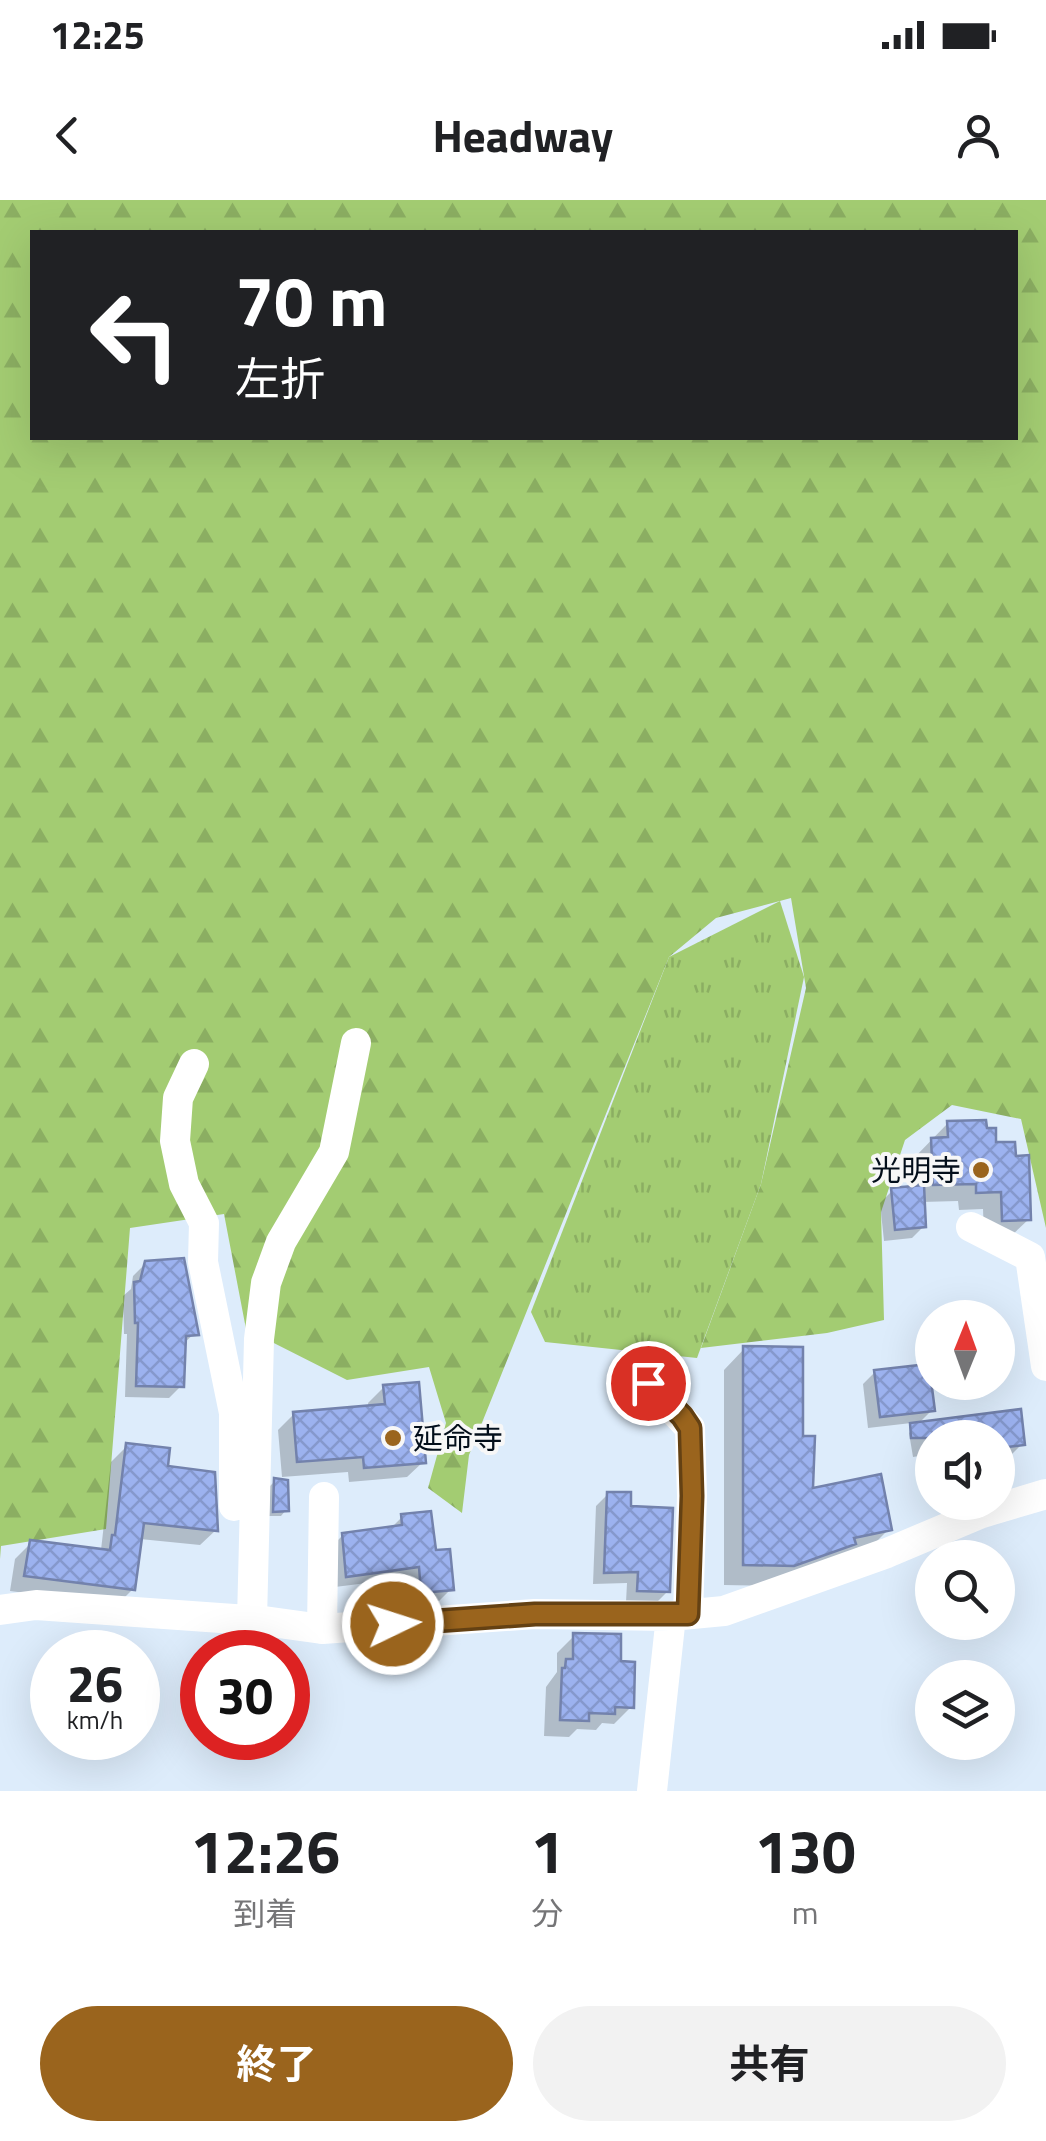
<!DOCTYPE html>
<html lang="ja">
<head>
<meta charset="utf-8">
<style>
  :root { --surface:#fff; --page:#f2f2f2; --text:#202124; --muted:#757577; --accent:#9a641d }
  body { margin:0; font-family:"Titillium Web","Noto Sans JP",sans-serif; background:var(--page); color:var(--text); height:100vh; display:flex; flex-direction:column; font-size:38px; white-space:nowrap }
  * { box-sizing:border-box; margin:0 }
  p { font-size:32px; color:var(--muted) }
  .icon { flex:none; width:55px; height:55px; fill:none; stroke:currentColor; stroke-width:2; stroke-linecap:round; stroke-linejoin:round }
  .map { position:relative; height:1591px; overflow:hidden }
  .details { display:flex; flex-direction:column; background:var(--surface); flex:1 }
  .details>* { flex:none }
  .banner { position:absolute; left:30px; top:30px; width:988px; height:210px; border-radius:0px; box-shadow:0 10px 40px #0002; background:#202124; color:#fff; overflow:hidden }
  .needle { width:65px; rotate:1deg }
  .tools { position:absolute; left:915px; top:1100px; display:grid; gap:20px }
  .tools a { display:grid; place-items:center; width:100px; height:100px; border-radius:50%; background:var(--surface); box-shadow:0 10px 40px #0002; font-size:50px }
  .speed { position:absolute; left:30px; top:1430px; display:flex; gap:20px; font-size:50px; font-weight:700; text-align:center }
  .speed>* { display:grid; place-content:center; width:130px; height:130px; border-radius:50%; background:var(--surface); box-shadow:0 10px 40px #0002; line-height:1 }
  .speed small { font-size:25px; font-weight:400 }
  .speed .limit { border:15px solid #d22; background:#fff; color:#111 }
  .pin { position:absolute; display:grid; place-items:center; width:85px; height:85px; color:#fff; margin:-42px; border:5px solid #fff; border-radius:50%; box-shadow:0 2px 10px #0007 }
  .me { position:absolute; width:110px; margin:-55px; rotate:86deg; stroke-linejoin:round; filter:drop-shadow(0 0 8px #0008) }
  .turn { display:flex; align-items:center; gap:35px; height:210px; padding:0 40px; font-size:45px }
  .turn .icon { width:130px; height:130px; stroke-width:2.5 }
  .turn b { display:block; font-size:70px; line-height:85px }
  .eta { display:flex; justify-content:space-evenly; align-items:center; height:170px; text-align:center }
  .eta b { font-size:60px; font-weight:700; line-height:70px }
  .primary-button { display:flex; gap:20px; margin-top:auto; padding:20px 40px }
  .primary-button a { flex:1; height:115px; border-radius:60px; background:var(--accent); color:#fff; font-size:40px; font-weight:700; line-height:115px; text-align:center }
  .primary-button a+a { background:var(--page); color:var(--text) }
  .status { display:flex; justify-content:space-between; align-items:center; height:70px; padding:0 50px; background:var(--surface); direction:ltr }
  .status svg { height:28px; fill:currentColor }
  header { display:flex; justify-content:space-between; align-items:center; height:130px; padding:0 40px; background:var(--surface); font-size:45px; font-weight:700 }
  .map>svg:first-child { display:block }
  .grass { fill:url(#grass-tufts) }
  .forest { fill:url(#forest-firs); fill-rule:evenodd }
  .shadow { fill:#0003 }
  .building { fill:url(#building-cross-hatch); stroke:#7382ac; stroke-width:2.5 }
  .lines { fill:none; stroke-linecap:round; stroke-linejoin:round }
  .minor { stroke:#fff; stroke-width:30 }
  .route-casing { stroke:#644113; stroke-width:25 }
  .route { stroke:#9a641d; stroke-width:18 }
  .poi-dot { fill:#9a641d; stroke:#f7f7f7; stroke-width:4 }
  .labels { text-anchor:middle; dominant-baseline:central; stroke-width:8; stroke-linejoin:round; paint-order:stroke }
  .poi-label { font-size:30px; fill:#030e1a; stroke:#f7f7f7; text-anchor:end }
</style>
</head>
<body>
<div class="status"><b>12:25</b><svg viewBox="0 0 49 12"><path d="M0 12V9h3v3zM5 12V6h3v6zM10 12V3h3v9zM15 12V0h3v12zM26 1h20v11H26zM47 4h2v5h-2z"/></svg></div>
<header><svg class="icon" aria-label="back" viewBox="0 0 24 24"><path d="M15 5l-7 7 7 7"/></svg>Headway<svg class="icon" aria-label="person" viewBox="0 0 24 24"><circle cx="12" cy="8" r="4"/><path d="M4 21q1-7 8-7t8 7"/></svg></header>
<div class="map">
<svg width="1046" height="1591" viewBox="0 0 1046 1591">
  <defs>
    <pattern id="grass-tufts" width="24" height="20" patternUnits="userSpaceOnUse" patternTransform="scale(2.5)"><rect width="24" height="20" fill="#a3cc72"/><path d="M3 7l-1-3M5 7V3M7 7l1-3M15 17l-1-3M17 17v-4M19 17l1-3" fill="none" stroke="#8bae62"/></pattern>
    <pattern id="forest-firs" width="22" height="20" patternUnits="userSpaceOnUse" patternTransform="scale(2.5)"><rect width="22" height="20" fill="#a3cc72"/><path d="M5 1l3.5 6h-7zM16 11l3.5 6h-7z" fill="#8bae62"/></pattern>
    <pattern id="building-cross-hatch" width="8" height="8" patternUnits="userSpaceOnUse" patternTransform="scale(2.5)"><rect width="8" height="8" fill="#9cb2ef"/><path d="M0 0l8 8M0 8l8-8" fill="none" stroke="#8598cc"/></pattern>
  </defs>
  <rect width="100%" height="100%" fill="#ddecfb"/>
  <!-- grass -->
  <path class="grass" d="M 780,701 L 804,777 L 761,984 L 697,1158 L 545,1142 L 531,1112 L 669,757 Z"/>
  <!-- forest -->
  <path class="forest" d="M 0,0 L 1046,0 L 1046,1028 L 1021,919 L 952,905 L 905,940 L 881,1012 L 884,1120 L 827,1133 L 701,1148 L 761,984 L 806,788 L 791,698 L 716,718 L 669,757 L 469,1255 L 462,1313 L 428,1288 L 446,1223 L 429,1167 L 347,1180 L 246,1129 L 224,1014 L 130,1028 L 106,1329 L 1,1346 L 0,1359 ZM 32,32 L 1015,32 L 1015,238 L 32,238 Z"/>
  <!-- shadow -->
  <path class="shadow" d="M 948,923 L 994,945 L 1029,1019 L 1010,1037 L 984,1038 L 983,1009 L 959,1010 L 958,1001 L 922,1002 L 924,1026 L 912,1038 L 884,1041 L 880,1003 L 892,991 L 915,988 L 914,958 Z
    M 146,1063 L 196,1132 L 183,1144 L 181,1186 L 169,1198 L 125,1197 L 127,1134 L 124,1134 L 123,1096 L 131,1089 L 133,1076 Z
    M 744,1149 L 801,1239 L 811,1291 L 889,1329 L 868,1350 L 771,1386 L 724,1385 L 724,1170 Z
    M 875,1172 L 932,1210 L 920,1222 L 868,1228 L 863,1184 Z
    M 384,1187 L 423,1262 L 407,1277 L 349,1282 L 348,1272 L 282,1277 L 278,1230 L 294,1214 L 369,1208 L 368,1203 Z
    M 1018,1212 L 1022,1244 L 1011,1255 L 998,1256 L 998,1238 L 932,1238 L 932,1254 L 913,1257 L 909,1233 L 920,1223 Z
    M 127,1246 L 165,1269 L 216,1330 L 200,1345 L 140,1339 L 133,1389 L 117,1405 L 10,1391 L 15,1359 L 31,1343 L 101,1350 L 111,1262 Z
    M 275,1281 L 286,1310 L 281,1316 L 269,1316 L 270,1286 Z
    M 608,1294 L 668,1391 L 656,1403 L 626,1402 L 627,1383 L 593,1384 L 596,1306 Z
    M 402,1317 L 433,1353 L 451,1389 L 439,1401 L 410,1403 L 407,1378 L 335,1387 L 331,1347 L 343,1335 L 390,1329 Z
    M 574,1436 L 631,1507 L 614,1524 L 602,1523 L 596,1530 L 577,1529 L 569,1537 L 544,1536 L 546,1487 L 557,1472 L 557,1453 Z
    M 101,1445 L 127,1449 L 127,1452 L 94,1452 Z"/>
  <!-- building -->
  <path class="building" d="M 986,920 L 987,928 L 996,928 L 996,942 L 1015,942 L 1016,956 L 1029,955 L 1031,1020 L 1002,1021 L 1001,992 L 976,993 L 976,984 L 933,985 L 931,938 L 948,937 L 947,921 Z
    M 924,985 L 926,1027 L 895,1030 L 891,988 Z
    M 184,1058 L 199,1135 L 186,1136 L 184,1187 L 136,1186 L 138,1123 L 135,1123 L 134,1082 L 140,1081 L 145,1061 Z
    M 743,1146 L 803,1147 L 803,1236 L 815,1236 L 813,1288 L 881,1274 L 892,1330 L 854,1338 L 856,1344 L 794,1366 L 743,1365 Z
    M 929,1164 L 935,1211 L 880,1217 L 874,1170 Z
    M 419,1182 L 426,1263 L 364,1268 L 363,1257 L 297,1262 L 293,1212 L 385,1204 L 383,1185 Z
    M 1021,1209 L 1025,1245 L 998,1248 L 998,1238 L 911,1238 L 910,1223 Z
    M 126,1243 L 170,1248 L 168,1266 L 215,1272 L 218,1331 L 144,1323 L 135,1390 L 24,1376 L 30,1340 L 110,1350 L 112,1335 L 115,1335 Z
    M 274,1278 L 288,1280 L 289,1311 L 273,1312 Z
    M 607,1292 L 631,1292 L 631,1306 L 673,1308 L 670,1392 L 637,1391 L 638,1372 L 604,1373 Z
    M 431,1311 L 436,1350 L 450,1349 L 454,1390 L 421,1393 L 419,1367 L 346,1377 L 342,1333 L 402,1325 L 401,1314 Z
    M 573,1433 L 621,1434 L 621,1461 L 635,1462 L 634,1508 L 615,1507 L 615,1514 L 589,1513 L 589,1521 L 560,1520 L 562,1468 L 565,1468 L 566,1459 L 573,1459 Z"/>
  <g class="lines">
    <!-- minor -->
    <path class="minor" d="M 194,864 L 178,898 L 175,941 L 184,984 L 204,1023 L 203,1062 L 234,1213 L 234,1306
      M 971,1027 L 1030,1057 L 1046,1166
      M 648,1183 L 690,1228 L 692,1296 L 688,1414
      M 0,1410 L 36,1405 L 264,1421 L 322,1429 L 535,1414 L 671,1416 L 724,1411 L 887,1353 L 982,1313 L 1046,1294
      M 252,1420 L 259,1139 L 266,1083 L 281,1042 L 334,952 L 356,843
      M 322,1429 L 324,1297
      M 652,1591 L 671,1416"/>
  </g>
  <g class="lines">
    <defs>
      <path id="route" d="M 393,1424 L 535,1414 L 688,1414 L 692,1296 L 690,1228 L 682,1216 L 648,1183"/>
    </defs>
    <!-- route casing -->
    <use href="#route" class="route-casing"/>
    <!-- route -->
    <use href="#route" class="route"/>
  </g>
  <!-- markers -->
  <g class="poi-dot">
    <circle cx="981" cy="970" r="10"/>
    <circle cx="393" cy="1238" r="10"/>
  </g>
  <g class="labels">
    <!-- poi labels -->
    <g class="poi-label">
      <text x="961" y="970">光明寺</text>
      <text x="413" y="1238" text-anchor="start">延命寺</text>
    </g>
  </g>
</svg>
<div class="tools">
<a><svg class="needle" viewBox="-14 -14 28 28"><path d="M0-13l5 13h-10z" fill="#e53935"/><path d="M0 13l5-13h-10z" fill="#757577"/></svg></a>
<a><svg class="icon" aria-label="sound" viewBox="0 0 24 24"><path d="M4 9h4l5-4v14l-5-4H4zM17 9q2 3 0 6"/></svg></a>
<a><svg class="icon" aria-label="search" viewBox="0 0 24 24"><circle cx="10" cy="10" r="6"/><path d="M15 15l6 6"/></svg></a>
<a><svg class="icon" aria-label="layers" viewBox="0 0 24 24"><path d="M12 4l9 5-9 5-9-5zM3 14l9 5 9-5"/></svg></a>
</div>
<div class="speed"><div>26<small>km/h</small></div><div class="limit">30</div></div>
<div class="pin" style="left:648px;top:1183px;background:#d93025"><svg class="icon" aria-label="arrive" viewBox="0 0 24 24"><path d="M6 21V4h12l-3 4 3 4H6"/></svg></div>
<svg class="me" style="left:393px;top:1424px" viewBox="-20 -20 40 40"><circle r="17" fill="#9a641d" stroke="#fff" stroke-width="3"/><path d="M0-11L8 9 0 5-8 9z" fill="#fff"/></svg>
<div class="banner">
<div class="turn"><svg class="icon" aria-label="left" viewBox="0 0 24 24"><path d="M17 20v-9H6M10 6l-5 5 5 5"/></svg><div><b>70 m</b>左折</div></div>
</div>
</div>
<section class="details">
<div class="eta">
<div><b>12:26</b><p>到着</p></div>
<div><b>1</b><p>分</p></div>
<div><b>130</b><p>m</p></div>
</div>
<div class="primary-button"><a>終了</a><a>共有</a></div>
</section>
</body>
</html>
